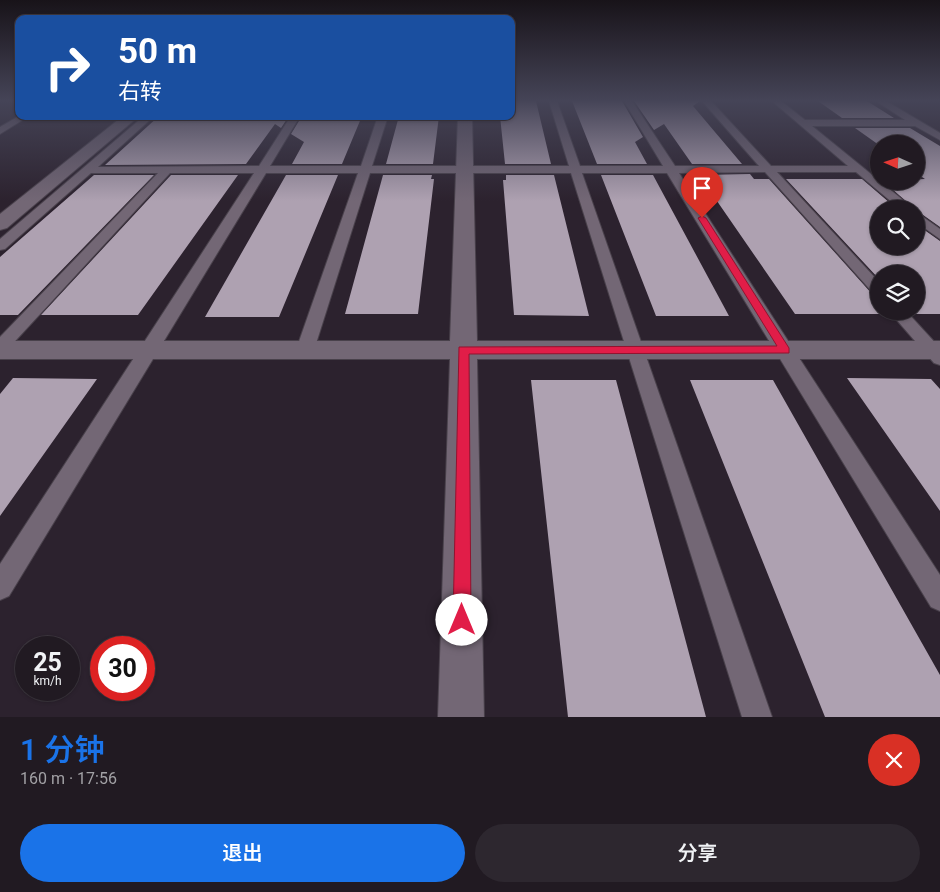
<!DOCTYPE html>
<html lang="zh">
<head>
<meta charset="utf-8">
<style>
  :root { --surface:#211a22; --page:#2d272f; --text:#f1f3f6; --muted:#a2a1a5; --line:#3e3840; --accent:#1a73e8 }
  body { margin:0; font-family:Roboto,"Noto Sans SC",sans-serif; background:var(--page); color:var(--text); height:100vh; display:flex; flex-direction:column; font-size:19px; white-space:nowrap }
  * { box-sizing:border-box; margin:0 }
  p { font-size:16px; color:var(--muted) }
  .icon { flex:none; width:28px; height:28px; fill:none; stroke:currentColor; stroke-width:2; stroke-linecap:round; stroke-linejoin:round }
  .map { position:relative; height:717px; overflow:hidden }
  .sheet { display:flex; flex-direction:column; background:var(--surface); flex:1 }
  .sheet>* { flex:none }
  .hud { position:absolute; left:15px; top:15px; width:500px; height:105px; border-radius:10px; box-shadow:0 1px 4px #0004,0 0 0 1px var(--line); background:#1a4fa0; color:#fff; overflow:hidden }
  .needle { width:32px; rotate:273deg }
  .fabs { position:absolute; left:870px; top:135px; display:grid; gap:10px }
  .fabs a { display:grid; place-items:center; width:55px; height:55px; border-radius:50%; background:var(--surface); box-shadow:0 1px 4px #0004,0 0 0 1px var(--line); font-size:25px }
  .speed { position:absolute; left:15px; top:636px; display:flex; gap:10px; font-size:25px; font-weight:700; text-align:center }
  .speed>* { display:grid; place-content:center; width:65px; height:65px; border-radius:50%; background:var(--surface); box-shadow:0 1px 4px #0004,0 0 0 1px var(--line); line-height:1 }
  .speed small { font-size:12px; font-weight:400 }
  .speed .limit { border:8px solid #d22; background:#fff; color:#111 }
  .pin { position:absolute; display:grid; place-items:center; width:42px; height:42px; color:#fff; margin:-51px -21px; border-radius:50% 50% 50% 0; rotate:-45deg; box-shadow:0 0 5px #0007 }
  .pin .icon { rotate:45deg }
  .me { position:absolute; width:55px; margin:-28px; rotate:0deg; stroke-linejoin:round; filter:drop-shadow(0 0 4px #0008) }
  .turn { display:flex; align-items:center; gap:18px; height:105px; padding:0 20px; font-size:22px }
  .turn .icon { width:65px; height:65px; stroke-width:2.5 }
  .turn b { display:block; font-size:35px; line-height:42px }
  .round { display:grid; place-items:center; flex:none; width:52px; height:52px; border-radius:26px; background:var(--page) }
  .headline { display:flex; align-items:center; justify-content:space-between; height:85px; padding:0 20px }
  h1 { font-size:30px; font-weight:600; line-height:38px; color:var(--accent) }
  .primary-button { display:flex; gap:10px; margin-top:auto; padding:10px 20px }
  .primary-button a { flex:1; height:58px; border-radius:30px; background:var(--accent); color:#fff; font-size:20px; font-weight:600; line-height:58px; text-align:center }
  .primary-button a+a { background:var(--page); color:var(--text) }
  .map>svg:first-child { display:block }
  .building { fill:#aea1b1 }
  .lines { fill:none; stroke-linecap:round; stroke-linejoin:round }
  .service-casing { stroke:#49414b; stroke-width:2 }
  .minor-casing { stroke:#49414b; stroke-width:2 }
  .tertiary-casing { stroke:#49414b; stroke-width:2 }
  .service { fill:#736775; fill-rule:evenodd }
  .minor { fill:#736775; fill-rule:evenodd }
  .tertiary { fill:#736775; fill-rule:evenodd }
  .route { fill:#e11d48; stroke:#92132f }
</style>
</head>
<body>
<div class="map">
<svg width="940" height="717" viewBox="0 0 940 717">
  <rect width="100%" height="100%" fill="#2c222e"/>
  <!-- building -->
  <path class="building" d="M 511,101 L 536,101 L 551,164 L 505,164 L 500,116 L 511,116 Z
    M 572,101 L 622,101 L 643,137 L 635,142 L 647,164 L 597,164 Z
    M 634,101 L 700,101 L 693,106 L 742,164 L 692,164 L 664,124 L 654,130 Z
    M 818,101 L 867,101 L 894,118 L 842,118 Z
    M 159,116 L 289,116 L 281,128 L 275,124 L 246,164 L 105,165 Z
    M 302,116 L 362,116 L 342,164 L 292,164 L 304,142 L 291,134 Z
    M 399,116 L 439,116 L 433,164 L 386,164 Z
    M 855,128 L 910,128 L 940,146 L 940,227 L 916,210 L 883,181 L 925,179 L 916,173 L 916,144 L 879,145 Z
    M 750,174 L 754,179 L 769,179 L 873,295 L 879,298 L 879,311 L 887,311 L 889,314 L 795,314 L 699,175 Z
    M 94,175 L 154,175 L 18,315 L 0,315 L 0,257 Z
    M 171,175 L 238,175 L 138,315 L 41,315 Z
    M 286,175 L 338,175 L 279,317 L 205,317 Z
    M 383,175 L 432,175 L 431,179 L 434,179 L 418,314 L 345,314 Z
    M 506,175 L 554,175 L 589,316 L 514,315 L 503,180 L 506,180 Z
    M 601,175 L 653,175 L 729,316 L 656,316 Z
    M 786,179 L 862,179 L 897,209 L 879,209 L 879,246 L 916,246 L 916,224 L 940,241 L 940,314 L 911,314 L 909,311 L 916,311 L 916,274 L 879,274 L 879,279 Z
    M 13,378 L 97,379 L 0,516 L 0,394 Z
    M 847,378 L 931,379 L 940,389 L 940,511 Z
    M 531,380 L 616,380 L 706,717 L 568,717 Z
    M 690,380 L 773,380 L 940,675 L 940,717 L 825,717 Z"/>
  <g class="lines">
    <defs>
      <path id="service" d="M 549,101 L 557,101 L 580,166 L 663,166 L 624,101 L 632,101 L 675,166 L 759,166 L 702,101 L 711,101 L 771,166 L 848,166 L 772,101 L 781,101 L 805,120 L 905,120 L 876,101 L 886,101 L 940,133 L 940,140 L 915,126 L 812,126 L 914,209 L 900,209 L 856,172 L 777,172 L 879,282 L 879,296 L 874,294 L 765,172 L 679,173 L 940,575 L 940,611 L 931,607 L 667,173 L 582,173 L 772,717 L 742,717 L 571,173 L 370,173 L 314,350 L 311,354 L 305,356 L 299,354 L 296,350 L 358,173 L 266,173 L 9,596 L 0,600 L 0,564 L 254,173 L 170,173 L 6,351 L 0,353 L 0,337 L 158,173 L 91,173 L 5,249 L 0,250 L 0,239 L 144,116 L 154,116 L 98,167 L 259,166 L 291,116 L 300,116 L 270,166 L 361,166 L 378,116 L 388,116 L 372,166 L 569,166 Z
        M 19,116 L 29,116 L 0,134 L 0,127 Z
        M 916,212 L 940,229 L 940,239 L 916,222 Z
        M 889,311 L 906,311 L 940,348 L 940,365 L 934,363 Z"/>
      <path id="minor" d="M 458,116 L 472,116 L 477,341 L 940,341 L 940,359 L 477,359 L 484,717 L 438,717 L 450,359 L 0,359 L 0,341 L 450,341 Z"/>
      <path id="tertiary" d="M 123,116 L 139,116 L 7,228 L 0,230 L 0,214 Z"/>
    </defs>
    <!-- service casing -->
    <use href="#service" class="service-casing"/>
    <!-- minor casing -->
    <use href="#minor" class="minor-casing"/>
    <!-- tertiary casing -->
    <use href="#tertiary" class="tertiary-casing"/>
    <!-- service -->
    <use href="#service" class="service"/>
    <!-- minor -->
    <use href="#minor" class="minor"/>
    <!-- tertiary -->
    <use href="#tertiary" class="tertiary"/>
  </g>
  <!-- sky -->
  <linearGradient id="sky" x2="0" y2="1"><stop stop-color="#181319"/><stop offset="0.5" stop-color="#454457"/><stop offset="1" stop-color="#454457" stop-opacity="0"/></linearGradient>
  <rect width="940" height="201" fill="url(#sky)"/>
  <!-- route -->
  <path class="route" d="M 702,216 L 706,218 L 789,348 L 789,353 L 469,354 L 471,620 L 468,627 L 462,629 L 456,627 L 453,620 L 459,347 L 777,346 L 698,218 Z"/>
</svg>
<div class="fabs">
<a><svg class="needle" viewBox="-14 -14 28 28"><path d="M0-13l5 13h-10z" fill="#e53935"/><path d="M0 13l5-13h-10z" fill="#a2a1a5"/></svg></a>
<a><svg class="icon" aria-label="search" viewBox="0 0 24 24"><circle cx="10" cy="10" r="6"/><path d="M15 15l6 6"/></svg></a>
<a><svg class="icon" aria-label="layers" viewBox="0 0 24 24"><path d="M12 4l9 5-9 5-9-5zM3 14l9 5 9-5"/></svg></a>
</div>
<div class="speed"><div>25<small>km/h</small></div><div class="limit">30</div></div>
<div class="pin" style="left:702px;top:218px;background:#d93025"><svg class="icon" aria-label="arrive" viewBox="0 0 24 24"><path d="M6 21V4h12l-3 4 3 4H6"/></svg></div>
<svg class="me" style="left:462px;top:620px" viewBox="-20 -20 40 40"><circle r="19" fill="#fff"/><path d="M0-13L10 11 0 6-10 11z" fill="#e11d48"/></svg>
<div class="hud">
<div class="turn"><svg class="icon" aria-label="right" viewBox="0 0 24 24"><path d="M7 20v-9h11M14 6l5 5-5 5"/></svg><div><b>50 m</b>右转</div></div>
</div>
</div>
<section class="sheet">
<div class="headline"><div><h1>1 分钟</h1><p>160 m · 17:56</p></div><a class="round" style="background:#d93025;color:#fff"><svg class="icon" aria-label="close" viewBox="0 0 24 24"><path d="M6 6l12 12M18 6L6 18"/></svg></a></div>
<div class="primary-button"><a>退出</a><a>分享</a></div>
</section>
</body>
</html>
